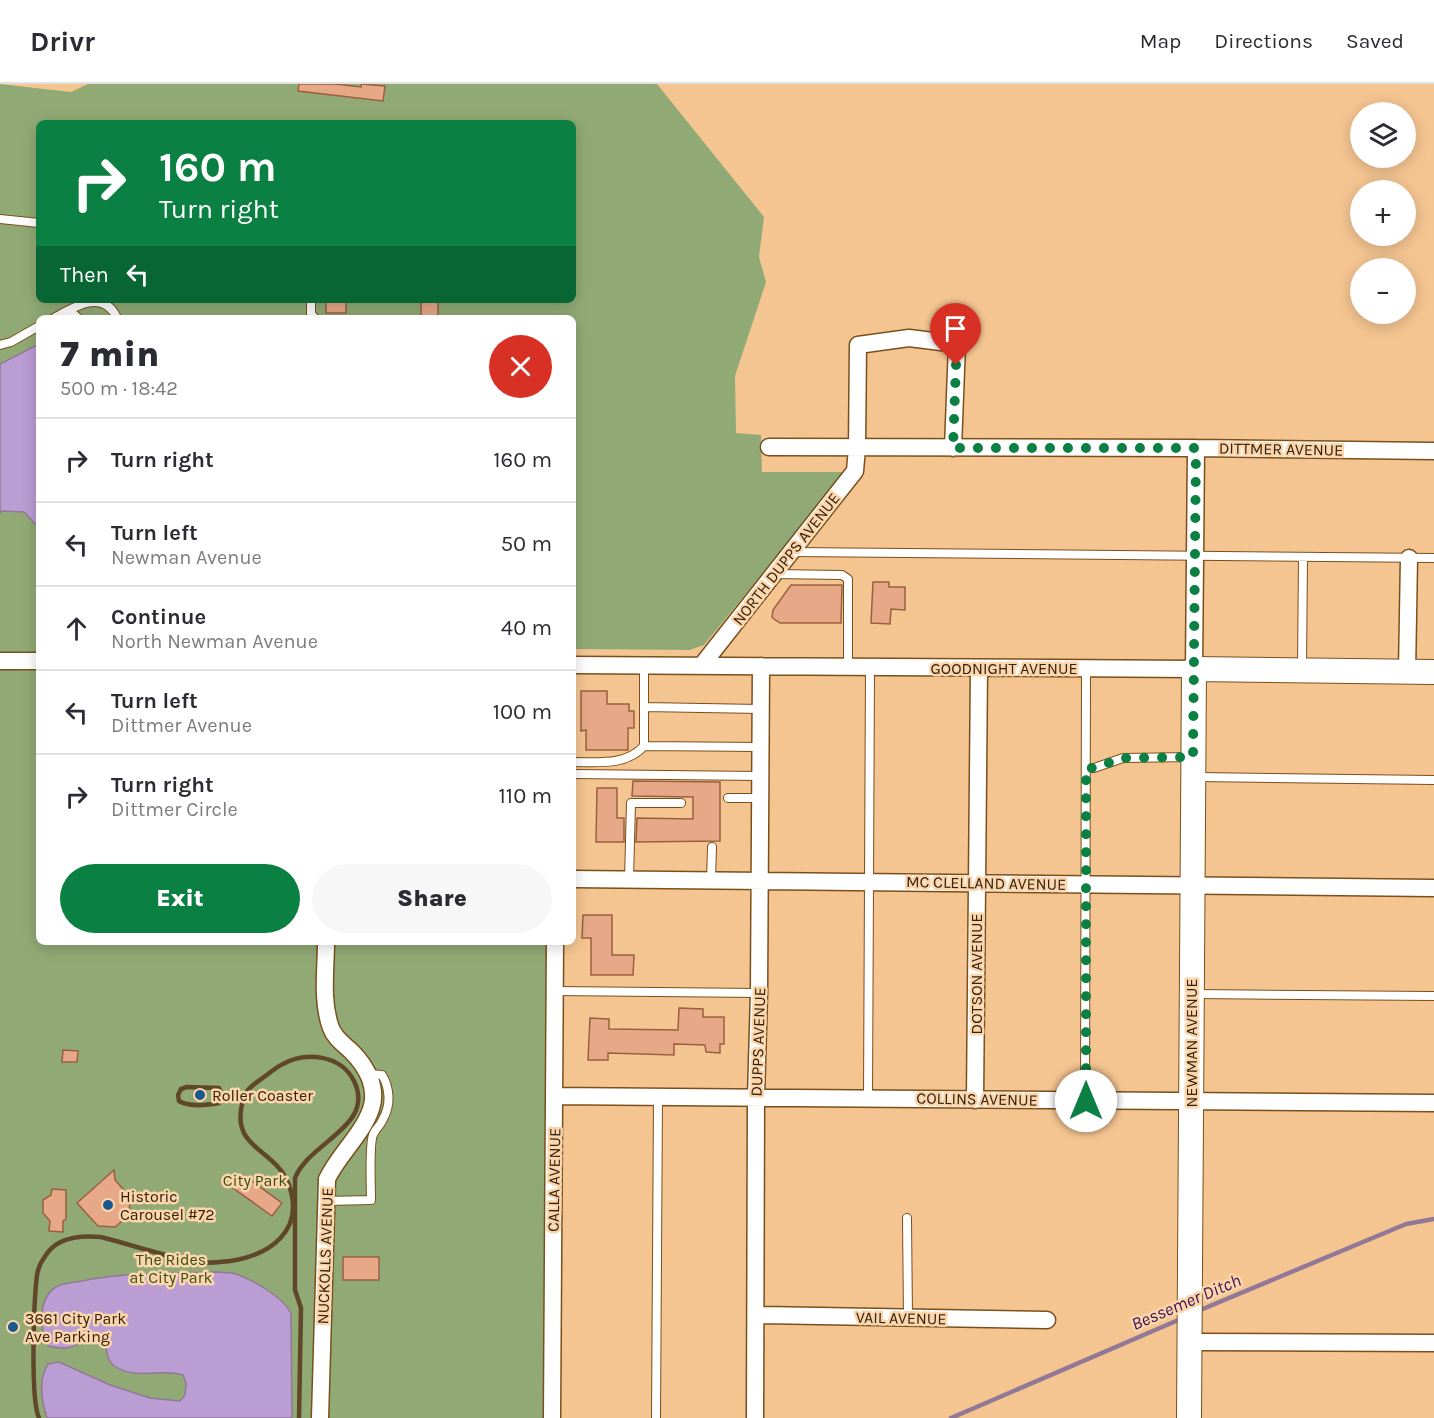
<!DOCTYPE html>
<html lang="en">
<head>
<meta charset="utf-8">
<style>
  :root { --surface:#fff; --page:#f7f7f7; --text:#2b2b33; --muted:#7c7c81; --line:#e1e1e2; --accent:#0b8043 }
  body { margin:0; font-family:Karla,sans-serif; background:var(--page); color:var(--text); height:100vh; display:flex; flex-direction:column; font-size:22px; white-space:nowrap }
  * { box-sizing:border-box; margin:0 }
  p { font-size:20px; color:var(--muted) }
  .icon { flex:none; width:33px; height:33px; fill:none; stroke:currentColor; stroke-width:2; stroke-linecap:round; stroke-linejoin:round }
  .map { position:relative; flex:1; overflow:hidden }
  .details { position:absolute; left:36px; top:231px; width:540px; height:630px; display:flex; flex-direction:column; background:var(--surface); border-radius:9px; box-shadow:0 3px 15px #0003 }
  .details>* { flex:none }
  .banner { position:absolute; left:36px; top:36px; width:540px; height:183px; border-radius:9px; box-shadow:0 3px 15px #0003; background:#0b8043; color:#fff; overflow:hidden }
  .fabs { position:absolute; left:1350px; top:18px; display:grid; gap:12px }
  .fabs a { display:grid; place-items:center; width:66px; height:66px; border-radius:50%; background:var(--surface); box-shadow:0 3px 15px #0003; font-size:30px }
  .pin { position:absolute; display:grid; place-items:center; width:51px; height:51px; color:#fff; margin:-62px -26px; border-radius:50% 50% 50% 0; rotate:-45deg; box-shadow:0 0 6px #0007 }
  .pin .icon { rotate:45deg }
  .me { position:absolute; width:66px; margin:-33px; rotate:0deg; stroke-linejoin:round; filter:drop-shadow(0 0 4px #0008) }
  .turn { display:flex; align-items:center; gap:21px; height:126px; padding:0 24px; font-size:27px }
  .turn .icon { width:78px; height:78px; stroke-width:2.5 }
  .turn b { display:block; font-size:42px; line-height:51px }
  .then { display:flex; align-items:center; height:57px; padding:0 24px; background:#0003; gap:12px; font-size:22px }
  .round { display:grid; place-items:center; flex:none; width:63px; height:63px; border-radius:32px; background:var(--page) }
  .headline { display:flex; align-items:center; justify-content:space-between; height:102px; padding:0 24px }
  h1 { font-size:36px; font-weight:800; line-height:45px }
  .action { display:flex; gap:12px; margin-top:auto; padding:12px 24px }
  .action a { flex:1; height:69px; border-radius:36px; background:var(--accent); color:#fff; font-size:24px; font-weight:800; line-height:69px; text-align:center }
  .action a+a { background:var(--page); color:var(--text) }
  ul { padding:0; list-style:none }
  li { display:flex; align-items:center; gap:18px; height:84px; padding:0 24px; border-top:2px solid var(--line) }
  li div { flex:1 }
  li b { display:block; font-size:22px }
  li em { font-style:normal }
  header { display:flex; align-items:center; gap:36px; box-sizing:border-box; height:84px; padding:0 30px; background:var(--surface); border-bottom:2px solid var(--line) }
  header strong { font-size:28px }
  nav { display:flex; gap:33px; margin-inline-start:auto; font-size:21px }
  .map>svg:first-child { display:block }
  .green { fill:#91aa75; fill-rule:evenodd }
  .water { fill:#ba9dd3; stroke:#927897; stroke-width:1.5 }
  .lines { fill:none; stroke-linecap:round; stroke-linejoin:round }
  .stream { stroke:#927897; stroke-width:4.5 }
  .building { fill:#e7a887; stroke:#996040; stroke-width:1.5 }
  .lane-casing { stroke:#79501b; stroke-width:10 }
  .street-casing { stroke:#79501b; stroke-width:19 }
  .secondary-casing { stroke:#79501b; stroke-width:26 }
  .lane { stroke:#fff; stroke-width:8 }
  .street { stroke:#fff; stroke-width:16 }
  .secondary { stroke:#fff; stroke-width:24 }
  .rail { stroke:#60472a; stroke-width:4.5 }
  .route { stroke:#0b8043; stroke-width:10; stroke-dasharray:0 18 }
  .poi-dot { fill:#1a588e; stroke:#fbd5ab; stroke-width:2 }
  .labels { text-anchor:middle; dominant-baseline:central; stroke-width:5; stroke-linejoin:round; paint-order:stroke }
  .street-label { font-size:16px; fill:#33210b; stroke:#fbd5ab }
  .poi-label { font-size:16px; fill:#33210b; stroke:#fbd5ab; text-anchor:start }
  .park-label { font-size:16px; fill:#364e12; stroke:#fbd5ab }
  .water-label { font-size:18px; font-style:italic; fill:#3c1454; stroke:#fbd5ab }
</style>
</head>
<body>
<header>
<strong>Drivr</strong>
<nav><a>Map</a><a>Directions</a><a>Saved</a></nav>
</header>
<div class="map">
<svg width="1434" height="1334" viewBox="0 0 1434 1334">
  <rect width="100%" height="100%" fill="#f5c591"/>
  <!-- green -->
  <path class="green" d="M 0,0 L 71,8 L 88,0 L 657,0 L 764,133 L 759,173 L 766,198 L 735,292 L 736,349 L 761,351 L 762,388 L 845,388 L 704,561 L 690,566 L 573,565 L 573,234 L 39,234 L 39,858 L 547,858 L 544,1334 L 0,1334 ZM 39,39 L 573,39 L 573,216 L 39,216 Z"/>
  <!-- water -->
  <path class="water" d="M 39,260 L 39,444 L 24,428 L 2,427 L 0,429 L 0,280 Z
    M 216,1188 C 223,1189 230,1188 236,1190 C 253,1196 285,1214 291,1230 L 292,1334 L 47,1334 C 41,1316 38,1296 48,1280 L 59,1278 L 110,1301 L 150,1314 L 180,1317 L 185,1311 L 186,1299 L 183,1291 C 160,1284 134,1297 113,1281 C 106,1275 108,1266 104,1259 C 102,1257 99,1256 96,1254 C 72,1259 76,1268 48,1262 C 40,1246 37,1215 56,1203 C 62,1199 75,1198 82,1197 C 127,1188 171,1189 216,1188 Z"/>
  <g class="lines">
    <!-- stream -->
    <path class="stream" d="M 1198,1227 L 1406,1140 L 1434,1135
      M 951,1334 L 1183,1234"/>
  </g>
  <!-- building -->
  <path class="building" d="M 299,0 L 335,0 L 361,3 L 361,0 L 385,2 L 383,17 L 298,7 Z
    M 326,216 L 346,216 L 346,229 L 326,229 Z
    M 421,216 L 438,216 L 438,234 L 421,234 Z
    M 873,498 L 889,498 L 889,503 L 905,503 L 905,526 L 891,525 L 890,540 L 871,539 Z
    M 791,501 L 842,501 L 841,539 L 780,539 L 774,535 L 772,533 L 773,526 Z
    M 581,607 L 607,607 L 607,620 L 629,620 L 629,627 L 634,627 L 634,644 L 628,644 L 628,666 L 586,666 L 586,646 L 581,647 Z
    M 633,697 L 720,698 L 720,757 L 636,758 L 637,734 L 693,735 L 693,713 L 632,712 Z
    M 597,704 L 617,704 L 617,734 L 624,734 L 624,758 L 596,758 Z
    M 583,831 L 612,831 L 612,871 L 634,871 L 633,891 L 591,891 L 591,854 L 582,854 Z
    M 679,924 L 703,925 L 703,933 L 724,933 L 724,960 L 720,960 L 720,969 L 706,968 L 705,961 L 674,960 L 674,971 L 608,969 L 608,976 L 588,976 L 590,934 L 609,935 L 609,945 L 678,946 Z
    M 63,966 L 78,967 L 77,978 L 62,978 Z
    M 114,1086 L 115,1096 L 130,1113 L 129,1131 L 115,1143 L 98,1142 L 77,1119 Z
    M 242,1090 L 282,1119 L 272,1132 L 233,1104 Z
    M 52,1105 L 66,1106 L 66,1135 L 63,1137 L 63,1148 L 49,1147 L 50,1137 L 43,1129 L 43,1116 L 51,1111 Z
    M 343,1173 L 379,1173 L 379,1196 L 343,1196 Z"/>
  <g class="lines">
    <defs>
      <path id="lane" d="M 0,135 L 39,139
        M 311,216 L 311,230 L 315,234
        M 69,226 L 78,234
        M 54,234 C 74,223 103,204 117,234
        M 0,261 L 11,258 L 39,242
        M 792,468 L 1434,474
        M 774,490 L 842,491 L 848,495 L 848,583
        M 1302,583 L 1303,473
        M 644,623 L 761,625
        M 644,662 L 761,663
        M 573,678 C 598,678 626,682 644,662 L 644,581
        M 1086,684 L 1094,684 L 1123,674 L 1192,673
        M 573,690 L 760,692
        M 1197,693 L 1434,696
        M 728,714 L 760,714
        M 629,796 L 631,719 L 681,719
        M 711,797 L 712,763
        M 555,907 L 759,909
        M 1195,910 L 1434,912
        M 868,1014 L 870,583
        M 1085,1017 L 1086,584
        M 327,1117 L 371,1116 C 371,1104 369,1060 373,1051 C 375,1045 381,1041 383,1035 C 391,1021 390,1004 382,991 L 369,990
        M 907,1134 L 908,1234
        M 656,1334 L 658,1014"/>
      <path id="street" d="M 769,363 L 1196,364 L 1434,367
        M 0,577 L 39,577
        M 573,581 L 1194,585 L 1196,364
        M 702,581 L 855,387 L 857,364 L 858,261 L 909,254 L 957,260 L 953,364
        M 1407,588 L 1409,474
        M 573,795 L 1434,804
        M 555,1012 L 1434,1019
        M 975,1016 L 979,584
        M 756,1231 L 1047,1236
        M 1190,1258 L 1434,1259
        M 320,1334 L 327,1095 C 339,1070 362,1051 371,1025 C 378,1004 367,983 352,968 C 344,960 335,955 331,944 C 321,917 326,886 326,858
        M 552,1334 L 555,858
        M 755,1334 L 756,1014 L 759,909 L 761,582"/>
      <path id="secondary" d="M 1189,1334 L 1194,585 L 1434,588"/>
    </defs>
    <!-- lane casing -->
    <use href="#lane" class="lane-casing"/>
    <!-- street casing -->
    <use href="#street" class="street-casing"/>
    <!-- secondary casing -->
    <use href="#secondary" class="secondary-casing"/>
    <!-- lane -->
    <use href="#lane" class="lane"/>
    <!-- street -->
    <use href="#street" class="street"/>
    <!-- secondary -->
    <use href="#secondary" class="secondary"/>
    <!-- rail -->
    <path class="rail" d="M 187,1003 L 219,1004 C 222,1010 222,1013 219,1019 C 208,1021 189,1023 179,1017 L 178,1011 L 181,1005 Z
      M 39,1334 C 30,1315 34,1215 37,1191 C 38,1185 41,1178 44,1174 C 55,1153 80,1151 101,1153 C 133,1161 165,1173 198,1178 C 208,1180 220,1178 230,1177 C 270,1171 305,1147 289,1101 C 275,1063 229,1066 243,1016 C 245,1005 256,999 264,993 C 270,989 276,983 283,980 C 306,967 341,971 354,997 C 376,1042 309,1058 295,1094 L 295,1206 L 301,1224 L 299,1334"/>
  </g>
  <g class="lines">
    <!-- route -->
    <path class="route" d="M 956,281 L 953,364 L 1196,364 L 1193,673 L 1123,674 L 1094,684 L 1086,684 L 1086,1017"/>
  </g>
  <!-- markers -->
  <g class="poi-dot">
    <circle cx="200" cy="1011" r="6"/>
    <circle cx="108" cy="1121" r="6"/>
    <circle cx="13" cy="1243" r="6"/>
  </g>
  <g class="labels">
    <!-- street labels -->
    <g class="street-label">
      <text transform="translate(1281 365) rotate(1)">DITTMER AVENUE</text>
      <text transform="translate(786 475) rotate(-52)">NORTH DUPPS AVENUE</text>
      <text x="1004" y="584">GOODNIGHT AVENUE</text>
      <text transform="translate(986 799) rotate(1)">MC CLELLAND AVENUE</text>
      <text transform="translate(976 890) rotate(-90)">DOTSON AVENUE</text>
      <text transform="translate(758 958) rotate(-88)">DUPPS AVENUE</text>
      <text transform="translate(1191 959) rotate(-90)">NEWMAN AVENUE</text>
      <text transform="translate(977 1015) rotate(1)">COLLINS AVENUE</text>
      <text transform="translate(554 1096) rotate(-89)">CALLA AVENUE</text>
      <text transform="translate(325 1172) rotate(-88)">NUCKOLLS AVENUE</text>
      <text transform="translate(901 1234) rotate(1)">VAIL AVENUE</text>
    </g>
    <!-- poi labels -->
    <g class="poi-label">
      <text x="212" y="1011">Roller Coaster</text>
      <text x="120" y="1112">Historic<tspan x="120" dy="18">Carousel #72</tspan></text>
      <text x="25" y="1234">3661 City Park<tspan x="25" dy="18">Ave Parking</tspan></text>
    </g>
    <!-- park labels -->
    <g class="park-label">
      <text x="255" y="1096">City Park</text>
      <text x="171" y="1175">The Rides<tspan x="171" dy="18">at City Park</tspan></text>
    </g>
    <!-- water labels -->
    <g class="water-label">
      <text transform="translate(1186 1218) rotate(-23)">Bessemer Ditch</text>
    </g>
  </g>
</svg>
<div class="fabs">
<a><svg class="icon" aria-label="layers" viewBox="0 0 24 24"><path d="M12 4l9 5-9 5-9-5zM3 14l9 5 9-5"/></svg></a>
<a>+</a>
<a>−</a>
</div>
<div class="pin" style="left:956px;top:281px;background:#d93025"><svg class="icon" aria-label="arrive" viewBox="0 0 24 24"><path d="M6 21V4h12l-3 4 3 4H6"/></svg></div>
<svg class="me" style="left:1086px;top:1017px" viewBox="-20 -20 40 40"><circle r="19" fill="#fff"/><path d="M0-13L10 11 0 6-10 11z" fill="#0b8043"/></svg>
<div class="banner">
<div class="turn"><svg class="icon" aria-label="right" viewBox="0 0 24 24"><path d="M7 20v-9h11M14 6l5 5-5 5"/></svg><div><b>160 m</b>Turn right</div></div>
<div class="then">Then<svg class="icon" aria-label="left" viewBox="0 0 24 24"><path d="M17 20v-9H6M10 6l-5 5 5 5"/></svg></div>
</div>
<section class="details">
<div class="headline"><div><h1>7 min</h1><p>500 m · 18:42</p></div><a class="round" style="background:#d93025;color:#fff"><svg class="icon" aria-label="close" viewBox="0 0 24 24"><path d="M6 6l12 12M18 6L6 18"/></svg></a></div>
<ul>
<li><svg class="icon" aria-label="right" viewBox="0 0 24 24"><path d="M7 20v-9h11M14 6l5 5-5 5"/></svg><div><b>Turn right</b></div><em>160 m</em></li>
<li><svg class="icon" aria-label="left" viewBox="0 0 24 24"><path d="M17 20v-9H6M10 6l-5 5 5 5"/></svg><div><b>Turn left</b><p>Newman Avenue</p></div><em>50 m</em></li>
<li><svg class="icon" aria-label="ahead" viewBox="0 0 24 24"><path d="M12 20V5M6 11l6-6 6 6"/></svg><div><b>Continue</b><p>North Newman Avenue</p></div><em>40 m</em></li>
<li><svg class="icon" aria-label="left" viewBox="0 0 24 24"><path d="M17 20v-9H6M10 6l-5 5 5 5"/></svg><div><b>Turn left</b><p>Dittmer Avenue</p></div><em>100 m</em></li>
<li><svg class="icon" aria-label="right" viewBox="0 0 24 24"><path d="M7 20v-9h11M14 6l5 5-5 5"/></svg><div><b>Turn right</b><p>Dittmer Circle</p></div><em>110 m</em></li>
</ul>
<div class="action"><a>Exit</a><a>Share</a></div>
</section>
</div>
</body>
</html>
